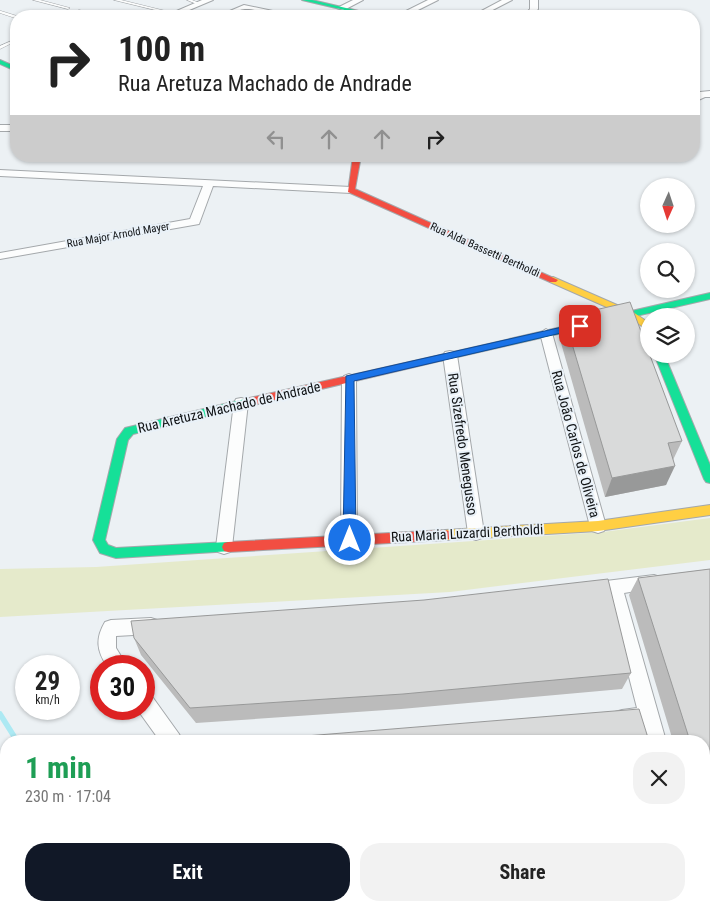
<!DOCTYPE html>
<html lang="en">
<head>
<meta charset="utf-8">
<style>
  :root { --surface:#fff; --page:#f2f2f2; --text:#222; --muted:#767676; --accent:#111827 }
  body { margin:0; font-family:"Roboto Condensed",sans-serif; background:var(--page); color:var(--text); height:100vh; display:flex; flex-direction:column; font-size:19px; white-space:nowrap }
  * { box-sizing:border-box; margin:0 }
  p { font-size:16px; color:var(--muted) }
  .icon { flex:none; width:28px; height:28px; fill:none; stroke:currentColor; stroke-width:2; stroke-linecap:round; stroke-linejoin:round }
  .map { position:relative; flex:1; overflow:hidden }
  .side { position:absolute; left:0px; top:735px; width:710px; height:176px; display:flex; flex-direction:column; background:var(--surface); border-radius:20px 20px 0 0; box-shadow:0 1px 4px #0004 }
  .side>* { flex:none }
  .hud { position:absolute; left:10px; top:10px; width:690px; height:152px; border-radius:20px; box-shadow:0 1px 4px #0004; background:#fff; color:var(--text); overflow:hidden }
  .needle { width:32px; rotate:183deg }
  .tools { position:absolute; left:640px; top:178px; display:grid; gap:10px }
  .tools a { display:grid; place-items:center; width:55px; height:55px; border-radius:50%; background:var(--surface); box-shadow:0 1px 4px #0004; font-size:25px }
  .speed { position:absolute; left:15px; top:655px; display:flex; gap:10px; font-size:25px; font-weight:700; text-align:center }
  .speed>* { display:grid; place-content:center; width:65px; height:65px; border-radius:50%; background:var(--surface); box-shadow:0 1px 4px #0004; line-height:1 }
  .speed small { font-size:12px; font-weight:400 }
  .speed .limit { border:8px solid #d22; background:#fff; color:#111 }
  .pin { position:absolute; display:grid; place-items:center; width:42px; height:42px; color:#fff; margin:-21px; border-radius:10px; box-shadow:0 2px 8px #0006 }
  .me { position:absolute; width:55px; margin:-28px; rotate:0deg; stroke-linejoin:round; filter:drop-shadow(0 0 4px #0008) }
  .turn { display:flex; align-items:center; gap:18px; height:105px; padding:0 25px; font-size:22px }
  .turn .icon { width:65px; height:65px; stroke-width:2.5 }
  .turn b { display:block; font-size:35px; line-height:42px }
  .lanes { display:flex; align-items:center; height:48px; padding:0 25px; background:#0003; justify-content:center; gap:25px; direction:ltr }
  .lanes .off { opacity:.35 }
  .round { display:grid; place-items:center; flex:none; width:52px; height:52px; border-radius:20px; background:var(--page) }
  .headline { display:flex; align-items:center; justify-content:space-between; height:85px; padding:0 25px }
  h1 { font-size:30px; font-weight:700; line-height:38px; color:#1e9e55 }
  .action { display:flex; gap:10px; margin-top:auto; padding:10px 25px }
  .action a { flex:1; height:58px; border-radius:20px; background:var(--accent); color:#fff; font-size:20px; font-weight:700; line-height:58px; text-align:center }
  .action a+a { background:var(--page); color:var(--text) }
  .map>svg:first-child { display:block }
  .green { fill:#e5eacb }
  .lines { fill:none; stroke-linecap:round; stroke-linejoin:round }
  .stream { stroke:#ace9f3; stroke-width:5.5 }
  .lane-casing { stroke:#a4a8ab; stroke-width:1 }
  .street-casing { stroke:#a4a8ab; stroke-width:2 }
  .fast-casing { stroke:#a4a8ab; stroke-width:2 }
  .slow-casing { stroke:#a4a8ab; stroke-width:2 }
  .jam-casing { stroke:#a4a8ab; stroke-width:2 }
  .lane { fill:#fcfdfd; fill-rule:evenodd }
  .street { fill:#fcfdfd; fill-rule:evenodd }
  .fast { fill:#16e098; fill-rule:evenodd }
  .slow { fill:#ffcf43; fill-rule:evenodd }
  .jam { fill:#f24e42; fill-rule:evenodd }
  .wall { fill:#bbb }
  .shaded-wall { fill:#989999 }
  .building { fill:#d9dada; stroke:#989999 }
  .route { fill:#1a73e8; stroke:#114b97 }
  .labels { text-anchor:middle; dominant-baseline:central; stroke-width:4; stroke-linejoin:round; paint-order:stroke }
  .far-street-label { font-size:11px; fill:#101315; stroke:#e9f1f8 }
  .street-label { font-size:14px; fill:#101315; stroke:#e9f1f8 }
</style>
</head>
<body>
<div class="map">
<svg width="710" height="911" viewBox="0 0 710 911">
  <rect width="100%" height="100%" fill="#ecf1f4"/>
  <!-- green -->
  <path class="green" d="M 710,518 L 710,560 L 450,592 L 0,617 L 0,569 L 96,567 L 603,532 Z
    M 638,905 L 683,905 L 685,911 L 568,911 Z"/>
  <g class="lines">
    <!-- stream -->
    <path class="stream" d="M 0,714 L 17,741
      M 120,905 L 124,911"/>
    <defs>
      <path id="lane" d="M 33,0 L 40,0 L 70,8 L 68,9 Z
        M 114,0 L 121,0 L 178,14 L 176,15 Z
        M 187,0 L 192,0 L 202,4 L 199,5 Z
        M 79,10 L 101,15 L 102,16 L 96,16 L 79,12 Z
        M 0,11 L 1,11 L 17,16 L 16,16 L 16,18 L 15,18 L 0,13 Z
        M 16,39 L 16,41 L 0,49 L 0,46 Z"/>
      <path id="street" d="M 202,0 L 213,0 L 175,16 L 165,16 Z
        M 353,0 L 363,0 L 344,10 L 337,8 Z
        M 428,0 L 438,0 L 406,16 L 396,16 Z
        M 502,0 L 512,0 L 481,16 L 472,16 Z
        M 530,0 L 538,0 L 538,9 L 532,16 L 524,16 L 530,9 Z
        M 244,5 L 287,14 L 288,16 C 273,17 256,8 245,9 C 235,10 230,17 218,16 Z
        M 710,91 L 710,97 L 705,97 L 694,102 L 694,95 L 700,92 Z
        M 0,125 L 16,125 L 16,131 L 0,131 Z
        M 0,170 L 351,187 L 356,190 L 351,193 L 213,186 L 199,224 L 0,259 L 0,253 L 190,219 L 203,186 L 0,176 Z
        M 546,329 L 552,333 L 606,526 L 604,531 L 598,533 L 592,531 L 590,526 L 540,333 Z
        M 450,351 L 455,352 L 457,355 L 484,533 L 482,538 L 476,540 L 470,538 L 468,533 L 443,355 L 445,352 Z
        M 349,374 L 354,376 L 356,379 L 357,540 L 355,545 L 349,547 L 343,545 L 341,540 L 342,379 L 344,376 Z
        M 241,398 L 246,399 L 248,403 L 232,547 L 230,552 L 224,554 L 218,552 L 216,547 L 234,403 L 236,399 Z
        M 654,575 L 660,577 L 663,582 L 660,587 L 624,593 L 666,741 L 646,741 L 642,727 L 622,728 L 615,726 L 612,719 L 615,712 L 622,710 L 637,708 L 608,595 L 590,597 L 584,595 L 581,590 L 584,585 L 590,583 Z
        M 151,618 L 157,620 L 160,626 L 157,632 L 151,634 L 116,636 L 116,648 L 127,666 L 107,666 C 97,651 95,639 105,622 L 111,620 Z
        M 144,693 L 151,695 L 179,734 L 182,741 L 160,741 L 137,709 L 144,709 Z
        M 704,895 L 708,897 L 710,911 L 690,911 L 689,905 L 704,905 Z
        M 280,905 L 305,905 L 307,911 L 282,911 Z
        M 373,905 L 466,905 L 464,911 L 371,911 Z
        M 506,905 L 532,905 L 534,911 L 508,911 Z"/>
      <path id="fast" d="M 302,0 L 312,0 L 380,16 L 370,16 Z
        M 0,60 L 16,67 L 16,71 L 0,64 Z
        M 710,293 L 710,299 L 440,361 L 435,358 L 440,355 Z
        M 654,354 L 664,354 L 710,465 L 710,483 L 706,482 L 704,479 Z
        M 245,399 L 250,403 L 249,406 L 133,434 L 128,440 L 105,540 L 108,545 L 116,548 L 228,542 L 232,543 L 234,547 L 232,551 L 116,558 L 100,553 L 93,540 L 117,439 L 125,428 Z"/>
      <path id="slow" d="M 553,277 L 633,312 L 649,323 L 649,331 L 627,316 L 550,282 L 550,278 Z
        M 710,505 L 710,515 L 598,531 L 445,540 L 441,539 L 439,535 L 441,531 L 445,530 L 598,521 Z"/>
      <path id="jam" d="M 353,156 L 361,156 L 355,189 L 558,280 L 556,282 L 550,282 L 348,192 Z
        M 440,355 L 445,358 L 444,360 L 245,407 L 240,403 L 245,399 Z
        M 445,530 L 449,531 L 451,535 L 449,539 L 445,540 L 228,552 L 224,551 L 222,547 L 224,543 L 228,542 Z"/>
    </defs>
    <!-- lane casing -->
    <use href="#lane" class="lane-casing"/>
    <!-- street casing -->
    <use href="#street" class="street-casing"/>
    <!-- fast casing -->
    <use href="#fast" class="fast-casing"/>
    <!-- slow casing -->
    <use href="#slow" class="slow-casing"/>
    <!-- jam casing -->
    <use href="#jam" class="jam-casing"/>
    <!-- lane -->
    <use href="#lane" class="lane"/>
    <!-- street -->
    <use href="#street" class="street"/>
    <!-- fast -->
    <use href="#fast" class="fast"/>
    <!-- slow -->
    <use href="#slow" class="slow"/>
    <!-- jam -->
    <use href="#jam" class="jam"/>
  </g>
  <!-- wall -->
  <path class="wall" d="M 564,317 L 682,441 L 673,460 L 666,485 L 605,497 L 559,336 Z
    M 710,569 L 710,863 L 704,842 L 704,741 L 673,741 L 629,595 L 638,578 Z
    M 134,638 L 631,673 L 622,689 L 401,709 L 196,723 L 141,655 Z"/>
  <!-- shaded-wall -->
  <path class="shaded-wall" d="M 675,466 L 666,485 L 605,497 L 612,478 Z"/>
  <!-- building -->
  <path class="building" d="M 630,302 L 682,441 L 668,443 L 675,466 L 612,478 L 564,317 Z
    M 710,569 L 710,804 L 704,785 L 704,741 L 690,741 L 638,578 Z
    M 608,579 L 631,673 L 403,694 L 190,708 L 134,638 L 131,621 L 424,600 Z
    M 639,709 L 649,741 L 244,741 Z
    M 453,905 L 516,905 L 521,911 L 389,911 Z"/>
  <!-- route -->
  <path class="route" d="M 580,323 L 583,324 L 583,328 L 354,381 L 356,540 L 354,544 L 350,545 L 345,544 L 343,540 L 346,376 Z"/>
  <g class="labels">
    <!-- far-street labels -->
    <g class="far-street-label">
      <text transform="translate(118 235) rotate(-10)">Rua Major Arnold Mayer</text>
      <text transform="translate(485 250) rotate(24)">Rua Alda Bassetti Bertholdi</text>
    </g>
    <!-- street labels -->
    <g class="street-label">
      <text transform="translate(229 407) rotate(-13)">Rua Aretuza Machado de Andrade</text>
      <text transform="translate(463 444) rotate(82)">Rua Sizefredo Menegusso</text>
      <text transform="translate(576 444) rotate(75)">Rua João Carlos de Oliveira</text>
      <text transform="translate(467 533) rotate(-3)">Rua Maria Luzardi Bertholdi</text>
    </g>
  </g>
</svg>
<div class="tools">
<a><svg class="needle" viewBox="-14 -14 28 28"><path d="M0-13l5 13h-10z" fill="#e53935"/><path d="M0 13l5-13h-10z" fill="#767676"/></svg></a>
<a><svg class="icon" aria-label="search" viewBox="0 0 24 24"><circle cx="10" cy="10" r="6"/><path d="M15 15l6 6"/></svg></a>
<a><svg class="icon" aria-label="layers" viewBox="0 0 24 24"><path d="M12 4l9 5-9 5-9-5zM3 14l9 5 9-5"/></svg></a>
</div>
<div class="speed"><div>29<small>km/h</small></div><div class="limit">30</div></div>
<div class="pin" style="left:580px;top:326px;background:#d93025"><svg class="icon" aria-label="arrive" viewBox="0 0 24 24"><path d="M6 21V4h12l-3 4 3 4H6"/></svg></div>
<svg class="me" style="left:350px;top:540px" viewBox="-20 -20 40 40"><circle r="17" fill="#1a73e8" stroke="#fff" stroke-width="3"/><path d="M0-11L8 9 0 5-8 9z" fill="#fff"/></svg>
<div class="hud">
<div class="turn"><svg class="icon" aria-label="right" viewBox="0 0 24 24"><path d="M7 20v-9h11M14 6l5 5-5 5"/></svg><div><b>100 m</b>Rua Aretuza Machado de Andrade</div></div>
<div class="lanes"><svg class="icon off" aria-label="left" viewBox="0 0 24 24"><path d="M17 20v-9H6M10 6l-5 5 5 5"/></svg><svg class="icon off" aria-label="ahead" viewBox="0 0 24 24"><path d="M12 20V5M6 11l6-6 6 6"/></svg><svg class="icon off" aria-label="ahead" viewBox="0 0 24 24"><path d="M12 20V5M6 11l6-6 6 6"/></svg><svg class="icon" aria-label="right" viewBox="0 0 24 24"><path d="M7 20v-9h11M14 6l5 5-5 5"/></svg></div>
</div>
<section class="side">
<div class="headline"><div><h1>1 min</h1><p>230 m · 17:04</p></div><a class="round"><svg class="icon" aria-label="close" viewBox="0 0 24 24"><path d="M6 6l12 12M18 6L6 18"/></svg></a></div>
<div class="action"><a>Exit</a><a>Share</a></div>
</section>
</div>
</body>
</html>
